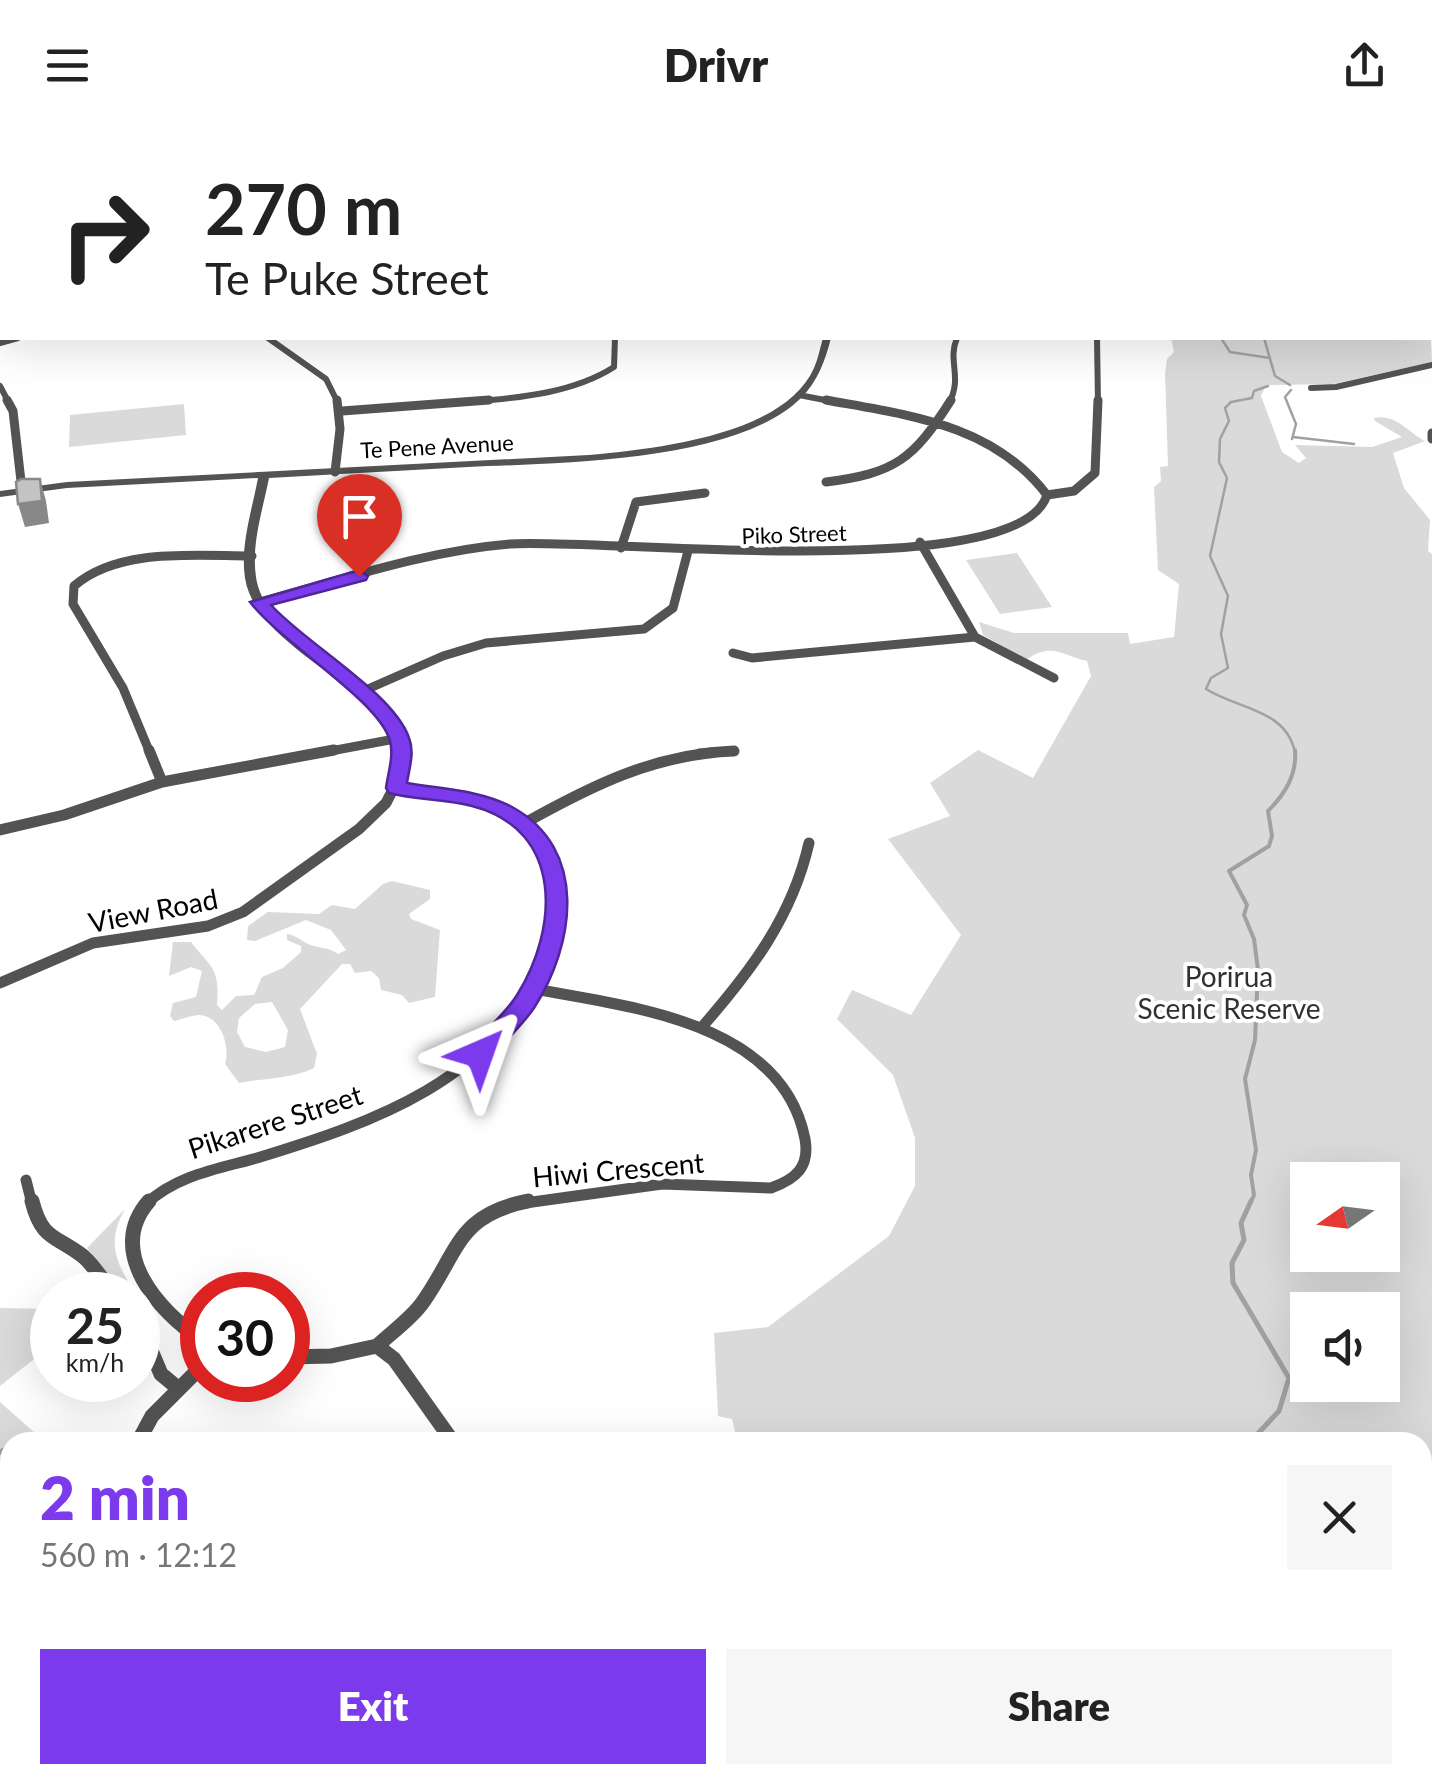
<!DOCTYPE html>
<html lang="en">
<head>
<meta charset="utf-8">
<style>
  :root { --surface:#fff; --page:#f6f6f6; --text:#222; --muted:#767676; --accent:#7c3aed }
  body { margin:0; font-family:Lato,sans-serif; background:var(--page); color:var(--text); height:100vh; display:flex; flex-direction:column; font-size:38px; white-space:nowrap }
  * { box-sizing:border-box; margin:0 }
  p { font-size:32px; color:var(--muted) }
  .icon { flex:none; width:55px; height:55px; fill:none; stroke:currentColor; stroke-width:2; stroke-linecap:round; stroke-linejoin:round }
  .map { position:relative; flex:1; overflow:hidden }
  .sheet { position:absolute; left:0px; top:1302px; width:1432px; height:352px; display:flex; flex-direction:column; background:var(--surface); border-radius:30px 30px 0 0; box-shadow:0 10px 40px #0002 }
  .sheet>* { flex:none }
  .guide { position:absolute; left:0px; top:0px; width:1432px; height:210px; box-shadow:0 10px 40px #0002; background:#fff; color:var(--text); overflow:hidden }
  .needle { width:65px; rotate:256deg }
  .controls { position:absolute; left:1290px; top:1032px; display:grid; gap:20px }
  .controls a { display:grid; place-items:center; width:110px; height:110px; border-radius:0px; background:var(--surface); box-shadow:0 10px 40px #0002; font-size:50px }
  .speed { position:absolute; left:30px; top:1142px; display:flex; gap:20px; font-size:50px; font-weight:700; text-align:center }
  .speed>* { display:grid; place-content:center; width:130px; height:130px; border-radius:50%; background:var(--surface); box-shadow:0 10px 40px #0002; line-height:1 }
  .speed small { font-size:25px; font-weight:400 }
  .speed .limit { border:15px solid #d22; background:#fff; color:#111 }
  .pin { position:absolute; display:grid; place-items:center; width:85px; height:85px; color:#fff; margin:-102px -42px; border-radius:50% 50% 50% 0; rotate:-45deg; box-shadow:0 0 10px #0007 }
  .pin .icon { rotate:45deg }
  .me { position:absolute; width:110px; margin:-55px; rotate:43deg; stroke-linejoin:round; filter:drop-shadow(0 0 8px #0008) }
  .turn { display:flex; align-items:center; gap:35px; height:210px; padding:0 40px; font-size:45px }
  .turn .icon { width:130px; height:130px; stroke-width:2.5 }
  .turn b { display:block; font-size:70px; line-height:85px }
  .round { display:grid; place-items:center; flex:none; width:105px; height:105px; border-radius:0px; background:var(--page) }
  .overview { display:flex; align-items:center; justify-content:space-between; height:170px; padding:0 40px }
  h1 { font-size:60px; font-weight:800; line-height:75px; color:var(--accent) }
  .action { display:flex; gap:20px; margin-top:auto; padding:20px 40px }
  .action a { flex:1; height:115px; border-radius:0px; background:var(--accent); color:#fff; font-size:40px; font-weight:800; line-height:115px; text-align:center }
  .action a+a { background:var(--page); color:var(--text) }
  header { display:flex; justify-content:space-between; align-items:center; height:130px; padding:0 40px; background:var(--surface); font-size:45px; font-weight:800 }
  .map>svg:first-child { display:block }
  .green { fill:#dadada; fill-rule:evenodd }
  .water { fill:#a1a1a1 }
  .lines { fill:none; stroke-linecap:round; stroke-linejoin:round }
  .stream-far2 { stroke:#a1a1a1; stroke-width:2.5 }
  .stream-far1 { stroke:#a1a1a1; stroke-width:4 }
  .stream { stroke:#a1a1a1; stroke-width:5 }
  .minor-far3 { stroke:#535353; stroke-width:6 }
  .minor-far2 { stroke:#535353; stroke-width:9 }
  .minor-far1 { stroke:#535353; stroke-width:11 }
  .minor { stroke:#535353; stroke-width:15 }
  .tertiary { fill:#535353; fill-rule:evenodd }
  .secondary { fill:#202020; fill-rule:evenodd }
  .shaded-wall { fill:#888 }
  .building { fill:#c3c3c3; stroke:#888; stroke-width:2.5 }
  .route { fill:#7c3aed; stroke:#51269a; stroke-width:2.5 }
  .labels { text-anchor:middle; dominant-baseline:central; stroke-width:8; stroke-linejoin:round; paint-order:stroke }
  .far-street-label { font-size:22px; fill:#000; stroke:#fff }
  .street-label { font-size:28px; fill:#000; stroke:#fff }
  .park-label { font-size:28px; fill:#313131; stroke:#fff }
</style>
</head>
<body>
<header><svg class="icon" aria-label="menu" viewBox="0 0 24 24"><path d="M4 6h16M4 12h16M4 18h16"/></svg>Drivr<svg class="icon" aria-label="share" viewBox="0 0 24 24"><path d="M12 15V3M7 8l5-5 5 5M5 13v7h14v-7"/></svg></header>
<div class="map">
<svg width="1432" height="1654" viewBox="0 0 1432 1654">
  <rect width="100%" height="100%" fill="#fff"/>
  <!-- green -->
  <path class="green" d="M 1430,188 L 1432,232 L 1333,254 L 1266,255 L 1261,266 L 1282,322 L 1299,333 L 1306,328 L 1295,315 L 1372,317 L 1402,307 L 1375,291 L 1374,288 C 1395,283 1408,302 1425,311 L 1393,323 L 1404,358 L 1430,390 L 1428,421 L 1432,424 L 1432,1654 L 465,1654 L 461,1645 L 1422,1645 L 1422,1312 L 742,1312 L 737,1309 L 732,1289 L 718,1286 L 714,1203 L 768,1197 L 889,1106 L 915,1056 L 915,1008 L 893,945 L 837,889 L 852,860 L 911,885 L 961,805 L 888,709 L 950,686 L 930,653 L 978,620 L 1033,648 L 1091,546 L 1087,531 C 1064,526 1051,511 1026,530 L 983,505 L 979,492 L 1014,503 L 1128,503 L 1130,514 L 1174,507 L 1179,454 L 1158,440 L 1154,357 L 1161,351 L 1160,337 L 1168,336 L 1165,243 L 1167,229 L 1174,222 L 1171,208 L 1430,208 ZM 1308,1050 L 1382,1050 L 1382,1125 L 1308,1125 ZM 1308,1180 L 1382,1180 L 1382,1255 L 1308,1255 Z
    M 184,274 L 186,305 L 69,317 L 70,285 Z
    M 1017,423 L 1052,477 L 1000,484 L 966,430 Z
    M 392,751 L 430,760 L 430,769 L 409,784 L 411,789 L 440,800 L 435,867 L 409,873 L 402,865 L 381,860 L 379,848 L 371,841 L 355,843 L 350,834 L 342,834 L 300,879 L 317,924 L 314,938 C 292,949 264,948 239,953 L 225,934 C 230,917 222,887 200,885 C 192,885 183,889 174,891 L 170,886 L 173,873 L 196,867 L 202,841 L 191,837 L 169,846 L 173,812 L 191,812 C 211,838 220,837 217,875 L 222,880 L 236,866 L 254,865 L 262,847 L 283,838 L 301,822 L 301,816 L 287,810 L 287,804 C 297,806 300,810 308,814 C 319,819 327,816 338,824 L 346,820 L 331,800 L 306,790 L 255,811 L 247,810 L 248,796 L 268,782 L 319,784 L 332,775 L 355,779 L 383,754 ZM 272,872 L 288,900 L 285,917 L 266,922 L 245,917 L 237,902 L 239,888 L 255,874 Z
    M 125,1079 C 105,1114 117,1135 137,1165 L 126,1165 L 87,1118 Z
    M 0,1178 L 52,1179 L 52,1215 L 0,1256 Z
    M 0,1272 L 45,1312 L 10,1312 L 10,1420 L 0,1419 Z
    M 178,1645 L 286,1645 L 286,1654 L 172,1654 Z"/>
  <!-- water -->
  <path class="water" d="M 348,0 L 1432,0 L 1432,177 L 1430,2 Z"/>
  <g class="lines">
    <!-- stream-far2 -->
    <path class="stream-far2" d="M 1221,208 L 1230,222 L 1270,228
      M 1264,208 L 1275,246 L 1290,255
      M 1268,256 L 1254,261 L 1252,268 L 1231,272 L 1225,278 L 1229,291 L 1220,309 L 1219,332 L 1227,348 L 1210,426 L 1228,466 L 1221,504 L 1228,538 L 1211,548 L 1206,559 C 1237,579 1287,579 1295,623
      M 1291,260 L 1285,267 L 1296,294 L 1292,309
      M 1293,307 L 1354,314"/>
    <!-- stream-far1 -->
    <path class="stream-far1" d="M 1250,1074 L 1254,1065 L 1251,1045 L 1256,1020 L 1245,949 L 1255,910 L 1258,840 L 1254,809 L 1244,785 L 1247,775 L 1229,741 L 1269,716 L 1272,706 L 1268,681 C 1285,664 1297,645 1295,620"/>
    <!-- stream -->
    <path class="stream" d="M 1250,1312 L 1279,1281 L 1289,1248 L 1233,1153 L 1232,1133 L 1244,1110 L 1241,1093 L 1251,1071
      M 0,1322 L 4,1320
      M 1035,1645 L 1035,1654"/>
    <!-- minor-far3 -->
    <path class="minor-far3" d="M 268,208 L 326,249 L 338,273
      M 1097,208 L 1098,273
      M 0,213 L 18,208
      M 0,256 L 9,273
      M 1311,258 L 1336,257 L 1432,235
      M 799,265 L 840,273
      M 462,273 C 513,268 570,265 614,237 L 615,208
      M 949,273 C 963,247 947,231 957,208"/>
    <!-- minor-far2 -->
    <path class="minor-far2" d="M 7,270 L 13,281 L 22,360
      M 342,281 L 489,270
      M 1432,303 L 1432,309
      M 335,342 L 340,299 L 337,270
      M 826,352 C 895,343 913,330 951,270
      M 1047,365 L 1074,361 L 1095,343 L 1098,270
      M 920,412 L 975,507 L 1054,548
      M 621,418 L 636,372 L 705,363
      M 259,472 C 341,450 425,421 510,414 C 592,407 1019,456 1047,365 C 993,294 908,285 826,270
      M 733,523 L 752,528 L 975,507
      M 361,562 L 443,526 L 486,513 L 644,499 L 673,478 L 688,421
      M 150,623 L 123,558 L 73,474 L 74,456 C 119,417 196,426 252,426
      M 320,623 L 400,608 L 400,623
      M 699,623 L 734,621"/>
    <!-- minor-far1 -->
    <path class="minor-far1" d="M 149,620 L 162,652
      M 523,694 C 591,656 654,624 734,621
      M 0,700 L 64,685 L 162,652 L 334,620
      M 0,853 L 93,813 L 208,796 L 243,782 L 359,699 L 386,673 L 401,644 L 400,620
      M 702,897 C 751,841 792,787 809,713
      M 26,1050 L 32,1074
      M 146,1074 C 177,1045 218,1039 257,1028 C 375,992 494,951 546,829 C 561,793 564,747 540,713 C 508,667 447,664 396,658
      M 518,1074 L 662,1054 L 771,1058 C 796,1049 810,1037 805,1009 C 782,891 629,877 535,859"/>
    <!-- minor -->
    <path class="minor" d="M 32,1071 C 42,1111 56,1105 84,1127 C 95,1137 105,1153 114,1165
      M 149,1071 C 105,1121 158,1181 202,1210
      M 138,1190 L 161,1244 L 179,1259
      M 377,1216 C 392,1202 412,1188 423,1172 C 459,1121 457,1085 528,1071
      M 288,1227 L 331,1226 L 377,1216 L 394,1229 L 453,1312
      M 138,1312 L 152,1286 L 202,1236
      M 0,1572 L 10,1562
      M 151,1654 L 156,1645"/>
    <!-- tertiary -->
    <path class="tertiary" d="M 288,0 L 296,0 L 297,2 L 290,2 Z
      M 823,208 L 831,208 C 825,231 818,251 801,268 C 735,333 557,333 468,337 C 401,341 335,344 269,348 C 263,379 251,414 256,447 C 263,498 337,533 372,566 C 386,579 396,592 406,608 L 400,612 L 396,611 C 386,595 376,581 362,569 C 325,536 253,500 245,448 C 240,416 252,380 258,348 L 67,358 L 0,367 L 0,361 L 67,352 L 589,325 C 653,319 784,306 814,238 C 818,229 820,218 823,208 Z"/>
    <!-- secondary -->
    <path class="secondary" d="M 0,146 L 2,146 L 2,152 L 0,152 Z
      M 1430,181 L 1432,182 L 1432,188 L 1430,187 Z"/>
  </g>
  <!-- shaded-wall -->
  <path class="shaded-wall" d="M 40,349 L 46,371 L 49,393 L 25,397 L 18,374 Z"/>
  <!-- building -->
  <path class="building" d="M 21,349 L 40,349 L 42,371 L 18,374 L 16,352 Z"/>
  <!-- route -->
  <path class="route" d="M 359,440 L 368,446 L 366,450 L 271,475 C 305,513 394,563 409,608 C 415,622 409,639 407,653 C 442,659 480,660 512,677 C 589,719 575,814 534,878 C 521,897 503,913 488,930 L 480,933 L 468,924 C 480,902 504,887 517,865 C 558,800 565,700 472,676 C 445,669 416,670 389,663 L 386,658 C 388,643 394,626 390,611 C 380,571 280,512 250,472 Z"/>
  <g class="labels">
    <!-- far-street labels -->
    <g class="far-street-label">
      <text transform="translate(437 316) rotate(-3)">Te Pene Avenue</text>
      <text transform="translate(794 404) rotate(-2)">Piko Street</text>
    </g>
    <!-- street labels -->
    <g class="street-label">
      <text transform="translate(153 780) rotate(-11)">View Road</text>
      <text transform="translate(275 991) rotate(-18)">Pikarere Street</text>
      <text transform="translate(618 1039) rotate(-5)">Hiwi Crescent</text>
    </g>
    <!-- park labels -->
    <g class="park-label">
      <text x="1229" y="846">Porirua<tspan x="1229" dy="32">Scenic Reserve</tspan></text>
    </g>
  </g>
</svg>
<div class="controls">
<a><svg class="needle" viewBox="-14 -14 28 28"><path d="M0-13l5 13h-10z" fill="#e53935"/><path d="M0 13l5-13h-10z" fill="#767676"/></svg></a>
<a><svg class="icon" aria-label="sound" viewBox="0 0 24 24"><path d="M4 9h4l5-4v14l-5-4H4zM17 9q2 3 0 6"/></svg></a>
</div>
<div class="speed"><div>25<small>km/h</small></div><div class="limit">30</div></div>
<div class="pin" style="left:359px;top:446px;background:#d93025"><svg class="icon" aria-label="arrive" viewBox="0 0 24 24"><path d="M6 21V4h12l-3 4 3 4H6"/></svg></div>
<svg class="me" style="left:480px;top:924px" viewBox="-20 -20 40 40"><path d="M0-17L14 15 0 8-14 15z" fill="#7c3aed" stroke="#fff" stroke-width="4"/></svg>
<div class="guide">
<div class="turn"><svg class="icon" aria-label="right" viewBox="0 0 24 24"><path d="M7 20v-9h11M14 6l5 5-5 5"/></svg><div><b>270 m</b>Te Puke Street</div></div>
</div>
<section class="sheet">
<div class="overview"><div><h1>2 min</h1><p>560 m · 12:12</p></div><a class="round"><svg class="icon" aria-label="close" viewBox="0 0 24 24"><path d="M6 6l12 12M18 6L6 18"/></svg></a></div>
<div class="action"><a>Exit</a><a>Share</a></div>
</section>
</div>
</body>
</html>
